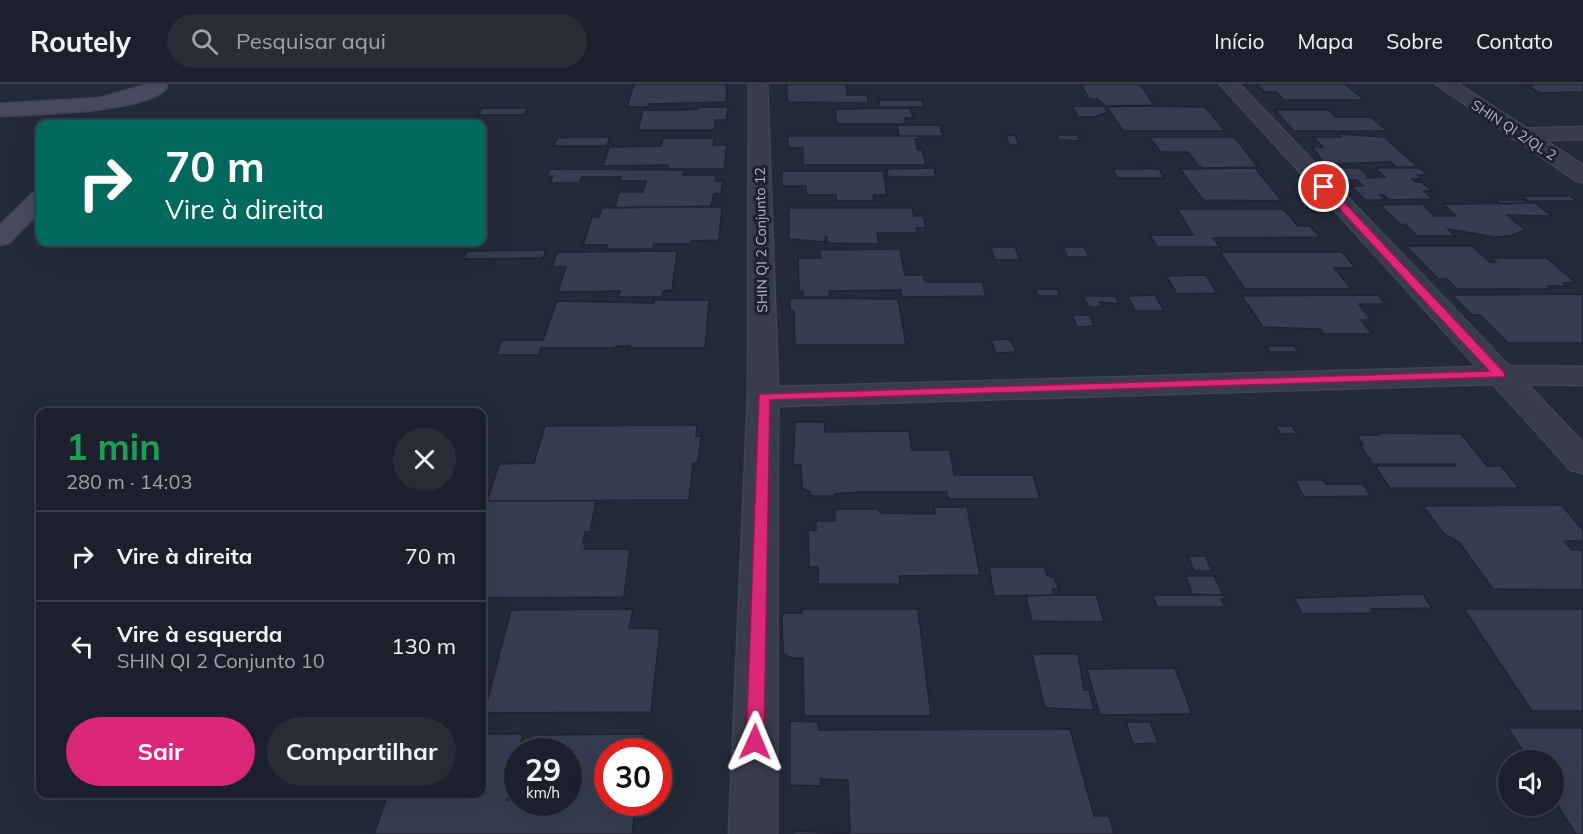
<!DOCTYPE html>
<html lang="pt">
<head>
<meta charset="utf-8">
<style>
  :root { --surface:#1c202c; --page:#292d38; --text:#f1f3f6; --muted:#a0a3a9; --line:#3a3e48; --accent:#db2777 }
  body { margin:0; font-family:Mulish,sans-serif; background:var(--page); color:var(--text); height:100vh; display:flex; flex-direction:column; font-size:22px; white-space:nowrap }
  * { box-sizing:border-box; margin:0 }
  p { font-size:20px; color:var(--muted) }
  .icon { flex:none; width:33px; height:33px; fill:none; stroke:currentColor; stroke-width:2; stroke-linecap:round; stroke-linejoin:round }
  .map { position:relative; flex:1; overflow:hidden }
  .details { position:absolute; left:36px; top:324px; width:450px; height:390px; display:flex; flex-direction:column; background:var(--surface); border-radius:12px; box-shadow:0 6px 24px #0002,0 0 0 2px var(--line) }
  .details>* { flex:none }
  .banner { position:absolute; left:36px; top:36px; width:450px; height:126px; border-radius:12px; box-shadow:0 6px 24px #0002,0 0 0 2px var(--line); background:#00695c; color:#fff; overflow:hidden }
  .tools { position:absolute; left:1498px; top:666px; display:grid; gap:12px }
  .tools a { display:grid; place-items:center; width:66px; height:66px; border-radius:50%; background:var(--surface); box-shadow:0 6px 24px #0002,0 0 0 2px var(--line); font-size:30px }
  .speed { position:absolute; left:504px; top:654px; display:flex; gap:12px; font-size:30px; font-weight:700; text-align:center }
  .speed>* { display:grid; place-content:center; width:78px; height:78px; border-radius:50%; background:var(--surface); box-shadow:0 6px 24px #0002,0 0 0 2px var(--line); line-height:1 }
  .speed small { font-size:15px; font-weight:400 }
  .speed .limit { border:9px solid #d22; background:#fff; color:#111 }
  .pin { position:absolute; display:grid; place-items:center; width:51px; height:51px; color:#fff; margin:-26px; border:3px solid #fff; border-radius:50%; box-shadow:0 2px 6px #0007 }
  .me { position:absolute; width:66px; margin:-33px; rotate:1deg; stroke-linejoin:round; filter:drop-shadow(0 0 4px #0008) }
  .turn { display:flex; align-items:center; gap:21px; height:126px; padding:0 30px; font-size:27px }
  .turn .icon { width:78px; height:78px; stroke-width:2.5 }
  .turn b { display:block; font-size:42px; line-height:51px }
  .round { display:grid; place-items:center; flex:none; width:63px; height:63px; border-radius:32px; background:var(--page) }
  .summary { display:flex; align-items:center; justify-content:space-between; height:102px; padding:0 30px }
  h1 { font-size:36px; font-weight:700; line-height:45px; color:#1e9e55 }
  .action { display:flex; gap:12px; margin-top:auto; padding:12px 30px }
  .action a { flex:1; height:69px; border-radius:36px; background:var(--accent); color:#fff; font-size:24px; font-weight:700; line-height:69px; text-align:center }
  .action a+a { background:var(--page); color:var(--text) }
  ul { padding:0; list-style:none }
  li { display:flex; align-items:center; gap:18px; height:90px; padding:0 30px; border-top:2px solid var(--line) }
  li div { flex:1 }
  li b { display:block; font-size:22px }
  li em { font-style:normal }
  header { display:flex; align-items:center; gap:36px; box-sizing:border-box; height:84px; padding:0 30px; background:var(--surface); border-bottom:2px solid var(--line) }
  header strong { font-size:28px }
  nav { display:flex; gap:33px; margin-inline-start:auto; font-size:21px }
  .search { width:420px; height:54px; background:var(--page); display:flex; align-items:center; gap:15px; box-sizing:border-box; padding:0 21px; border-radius:33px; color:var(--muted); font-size:22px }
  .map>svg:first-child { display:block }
  .building { fill:#373d50; stroke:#202331; stroke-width:1.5 }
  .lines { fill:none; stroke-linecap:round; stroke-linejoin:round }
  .minor-casing { stroke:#424553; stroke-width:3 }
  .tertiary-casing { stroke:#424553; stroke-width:3 }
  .secondary-casing { stroke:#424553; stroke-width:3 }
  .minor { fill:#383c4b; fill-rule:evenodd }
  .tertiary { fill:#383c4b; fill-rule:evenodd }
  .secondary { fill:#474b5d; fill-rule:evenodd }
  .route { fill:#db2777; stroke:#8e194d; stroke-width:1.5 }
  .labels { text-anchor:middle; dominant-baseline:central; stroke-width:6; stroke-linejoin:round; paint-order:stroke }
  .far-street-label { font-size:14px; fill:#b4b7c6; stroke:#1e212f }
</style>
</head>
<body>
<header>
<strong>Routely</strong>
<div class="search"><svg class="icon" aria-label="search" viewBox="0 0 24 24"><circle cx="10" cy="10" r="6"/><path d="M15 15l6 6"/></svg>Pesquisar aqui</div>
<nav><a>Início</a><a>Mapa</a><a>Sobre</a><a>Contato</a></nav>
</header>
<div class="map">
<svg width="1583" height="750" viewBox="0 0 1583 750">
  <rect width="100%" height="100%" fill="#252a3a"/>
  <!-- building -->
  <path class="building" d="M 634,0 L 727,0 L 726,18 L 649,20 L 648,23 L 627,23 Z
    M 787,0 L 846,0 L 847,11 L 867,11 L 868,19 L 790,18 L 787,16 Z
    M 1081,0 L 1140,0 L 1154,21 L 1106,22 L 1097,15 L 1089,15 Z
    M 1257,0 L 1345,0 L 1364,16 L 1284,16 L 1276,8 L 1264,8 Z
    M 1529,0 L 1583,0 L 1583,8 L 1539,9 L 1528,2 L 1533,2 Z
    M 879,16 L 922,16 L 924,23 L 880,23 Z
    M 1072,22 L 1104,22 L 1107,28 L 1095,33 L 1078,33 Z
    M 1137,22 L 1205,23 L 1225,47 L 1123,47 L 1107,23 Z
    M 698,23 L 728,23 L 726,36 L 715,36 L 714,46 L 638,46 L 643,26 L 682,26 L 698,25 Z
    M 482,24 L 527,24 L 524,31 L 479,31 Z
    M 910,24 L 913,34 L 904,34 L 906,40 L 837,40 L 835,25 Z
    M 1275,26 L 1328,26 L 1336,33 L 1371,33 L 1387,47 L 1294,47 Z
    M 897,41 L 940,41 L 943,52 L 899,52 Z
    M 1338,50 L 1384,53 L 1418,83 L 1396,83 L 1390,78 L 1325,80 L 1312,63 L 1323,63 L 1313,53 L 1341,53 Z
    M 1015,51 L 1019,61 L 1010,61 L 1006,52 Z
    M 1057,51 L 1084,51 L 1085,53 L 1078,53 L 1080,57 L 1059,56 Z
    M 788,52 L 919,52 L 920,55 L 915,55 L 918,66 L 922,65 L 926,81 L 803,81 L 803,64 L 788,64 Z
    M 579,53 L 610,53 L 607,62 L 554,62 L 557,54 Z
    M 1149,53 L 1234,53 L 1258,83 L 1203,84 L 1197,80 L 1188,68 L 1161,68 Z
    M 663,54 L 714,54 L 713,61 L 727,61 L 724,85 L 667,85 L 668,81 L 603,82 L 609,63 L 661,62 Z
    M 934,84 L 936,93 L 888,93 L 887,85 Z
    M 1142,84 L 1159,85 L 1164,94 L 1117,94 L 1113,85 L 1143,85 Z
    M 1255,84 L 1282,117 L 1203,116 L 1180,85 Z
    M 1330,84 L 1359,84 L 1368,92 L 1366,94 L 1385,93 L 1375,84 L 1420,84 L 1428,91 L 1417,91 L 1421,95 L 1412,95 L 1415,98 L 1421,98 L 1432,107 L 1424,107 L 1433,115 L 1389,116 L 1384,111 L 1380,111 L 1385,116 L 1365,116 L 1351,102 L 1363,102 L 1357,96 L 1343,96 Z
    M 550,85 L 684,86 L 683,91 L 716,91 L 715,97 L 723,97 L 721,110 L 714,110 L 711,122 L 615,124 L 619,108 L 643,108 L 646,97 L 620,97 L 621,93 L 582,93 L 579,99 L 550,99 L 553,92 L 547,93 Z
    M 782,87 L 883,87 L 887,111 L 873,111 L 874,117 L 836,117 L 836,111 L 806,111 L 806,102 L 782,102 Z
    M 1522,112 L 1570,112 L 1577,117 L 1528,117 Z
    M 1495,116 L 1523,116 L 1527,119 L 1500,120 Z
    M 1535,119 L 1552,132 L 1507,131 L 1525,146 L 1510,152 L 1494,153 L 1448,145 L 1455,152 L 1417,152 L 1405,140 L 1401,141 L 1380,121 L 1422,120 L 1434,132 L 1456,132 L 1443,120 Z
    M 643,123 L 721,123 L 722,124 L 719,156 L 691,157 L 691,160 L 654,160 L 653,165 L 606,165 L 607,161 L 583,161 L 592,133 L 599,133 L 602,124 Z
    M 789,124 L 912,124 L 914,132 L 923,132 L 926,144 L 916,144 L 917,149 L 877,149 L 879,160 L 827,159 L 827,153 L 825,152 L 825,158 L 789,155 Z
    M 1177,125 L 1283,125 L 1298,142 L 1310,142 L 1320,153 L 1213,154 L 1220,163 L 1157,163 L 1150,151 L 1193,151 Z
    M 1406,162 L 1472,162 L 1490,178 L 1496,178 L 1491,174 L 1547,174 L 1576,199 L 1563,199 L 1567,202 L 1548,202 L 1550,205 L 1457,205 L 1447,195 L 1438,195 Z
    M 991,163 L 1015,163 L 1020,176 L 995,176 Z
    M 1063,163 L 1084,163 L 1089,173 L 1067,173 Z
    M 900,165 L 905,191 L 923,191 L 925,198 L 982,198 L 986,212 L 902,213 L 901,206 L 829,207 L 830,213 L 803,213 L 803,207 L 799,207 L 798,174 L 821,174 L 820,166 Z
    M 546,166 L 543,174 L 463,175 L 467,167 Z
    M 674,167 L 677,169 L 672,206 L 663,207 L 662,213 L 618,213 L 620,207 L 558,208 L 566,183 L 552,183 L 557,168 Z
    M 1220,168 L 1342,168 L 1355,184 L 1334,184 L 1351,205 L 1245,205 Z
    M 1206,191 L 1217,209 L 1177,210 L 1167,192 Z
    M 1035,205 L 1057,205 L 1060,212 L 1038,212 Z
    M 1583,210 L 1583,259 L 1508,259 L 1480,231 L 1472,231 L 1452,211 Z
    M 1155,211 L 1164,227 L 1135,227 L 1128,212 Z
    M 1378,211 L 1386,220 L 1359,220 L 1371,236 L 1361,236 L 1372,250 L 1324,250 L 1320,245 L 1263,243 L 1242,212 Z
    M 1083,212 L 1115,212 L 1119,220 L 1100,218 L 1102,223 L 1089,223 Z
    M 790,214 L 898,215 L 906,261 L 795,261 L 794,227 L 790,227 Z
    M 654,216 L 709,216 L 705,264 L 629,264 L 630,262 L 616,262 L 615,264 L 541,264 L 539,271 L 496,271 L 502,256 L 543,256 L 557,217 L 654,219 Z
    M 1072,231 L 1090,231 L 1094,242 L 1077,243 Z
    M 1010,255 L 1016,268 L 996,269 L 991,256 Z
    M 1266,262 L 1294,262 L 1298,268 L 1270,268 Z
    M 795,338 L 824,338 L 825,348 L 909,347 L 912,366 L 950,366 L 954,391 L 1033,391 L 1040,415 L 948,415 L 947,408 L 859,408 L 835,410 L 836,412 L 811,412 L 810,408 L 802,404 L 801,380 L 793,381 Z
    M 697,341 L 696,352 L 701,352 L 698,379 L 693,379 L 689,416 L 487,417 L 499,380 L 534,379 L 545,342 Z
    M 1275,342 L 1292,342 L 1297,350 L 1280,350 Z
    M 1377,349 L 1461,350 L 1487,382 L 1501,382 L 1519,404 L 1390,404 L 1375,382 L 1456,382 L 1454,380 L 1373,380 L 1360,361 L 1363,361 L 1357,351 L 1379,351 Z
    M 1295,396 L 1323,396 L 1326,400 L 1363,400 L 1371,412 L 1304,413 Z
    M 482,417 L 596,417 L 590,448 L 585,448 L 583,459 L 586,459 L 584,465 L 630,465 L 624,513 L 482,514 Z
    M 1561,421 L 1583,446 L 1583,457 L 1564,457 L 1572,466 L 1583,466 L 1583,506 L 1493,505 L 1459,458 L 1444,450 L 1423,422 Z
    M 934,423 L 967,423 L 980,491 L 899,492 L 900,500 L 818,500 L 818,483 L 809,483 L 808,446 L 816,446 L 816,437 L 835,437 L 835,425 L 879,425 L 880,429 L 935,430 Z
    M 1188,472 L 1205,472 L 1212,487 L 1194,487 Z
    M 989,483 L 1045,483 L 1047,491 L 1054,494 L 1059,505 L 1052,505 L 1054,511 L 994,512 Z
    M 1186,492 L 1214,492 L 1223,511 L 1192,510 Z
    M 1423,510 L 1432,524 L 1371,525 L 1374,529 L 1302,530 L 1294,514 Z
    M 1054,511 L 1096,511 L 1104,538 L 1032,537 L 1026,512 Z
    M 1153,511 L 1223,511 L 1225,515 L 1221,515 L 1225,523 L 1157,523 Z
    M 633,525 L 629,544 L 660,545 L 651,628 L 484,629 L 511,526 Z
    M 802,525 L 918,525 L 931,632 L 804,632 L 803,574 L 791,574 L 783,569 L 782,529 L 802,529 Z
    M 1464,525 L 1583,525 L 1583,627 L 1532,627 Z
    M 1032,570 L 1078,570 L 1084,606 L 1089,606 L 1094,626 L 1045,624 Z
    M 1175,584 L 1192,630 L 1100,631 L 1087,585 Z
    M 790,637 L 818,638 L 819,646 L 1070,645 L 1094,732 L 1109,732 L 1114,750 L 794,750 L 794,747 L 850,749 L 848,696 L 820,695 L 821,702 L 790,701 Z
    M 1126,638 L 1150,638 L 1158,659 L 1133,660 Z
    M 1508,644 L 1583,644 L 1583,750 L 1576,750 L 1554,716 L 1554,676 L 1529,676 Z
    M 482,650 L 523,650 L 507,716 L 518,716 L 518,718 L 568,718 L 568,668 L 528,668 L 532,651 L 645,650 L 643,668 L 608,668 L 608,718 L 636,718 L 632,750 L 374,750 L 388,710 L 482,710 Z"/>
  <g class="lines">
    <defs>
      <path id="minor" d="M 749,0 L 767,0 L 778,303 L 1477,283 L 1220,0 L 1239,0 L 1509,282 L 1583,283 L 1583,301 L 1527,300 L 1583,359 L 1583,389 L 1571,386 L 1493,300 L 778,322 L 777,750 L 729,750 L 748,313 Z
        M 1583,43 L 1583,55 L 1520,57 L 1513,55 L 1510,51 L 1513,47 L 1520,45 Z"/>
      <path id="tertiary" d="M 1436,0 L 1458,0 L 1583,81 L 1583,98 L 1575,96 Z"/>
      <path id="secondary" d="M 149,0 L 165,0 L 167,3 C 150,29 32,30 0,32 L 0,20 L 100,14 Z
        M 40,108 L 40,127 L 9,159 L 0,161 L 0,141 L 32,110 Z"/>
    </defs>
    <!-- minor casing -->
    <use href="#minor" class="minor-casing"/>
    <!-- tertiary casing -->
    <use href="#tertiary" class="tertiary-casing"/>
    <!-- secondary casing -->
    <use href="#secondary" class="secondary-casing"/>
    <!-- minor -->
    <use href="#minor" class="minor"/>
    <!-- tertiary -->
    <use href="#tertiary" class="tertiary"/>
    <!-- secondary -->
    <use href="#secondary" class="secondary"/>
  </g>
  <!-- route -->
  <path class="route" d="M 1321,101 L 1328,101 L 1504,288 L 1505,291 L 1504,293 L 770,316 L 764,658 L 762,663 L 755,665 L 749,663 L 746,658 L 759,310 L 1489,287 L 1321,105 Z"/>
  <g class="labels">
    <!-- far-street labels -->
    <g class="far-street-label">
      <text transform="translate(1514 46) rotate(33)">SHIN QI 2/QL 2</text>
      <text transform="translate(761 156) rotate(-91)">SHIN QI 2 Conjunto 12</text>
    </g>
  </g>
</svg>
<div class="tools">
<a><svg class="icon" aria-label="sound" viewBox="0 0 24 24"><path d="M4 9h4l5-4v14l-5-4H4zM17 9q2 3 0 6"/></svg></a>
</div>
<div class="speed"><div>29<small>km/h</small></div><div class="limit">30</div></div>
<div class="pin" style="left:1324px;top:103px;background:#d93025"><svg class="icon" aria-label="arrive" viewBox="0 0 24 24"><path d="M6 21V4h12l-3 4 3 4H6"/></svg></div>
<svg class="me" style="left:755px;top:658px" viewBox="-20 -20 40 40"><path d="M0-17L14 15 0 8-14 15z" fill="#db2777" stroke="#fff" stroke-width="4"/></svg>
<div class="banner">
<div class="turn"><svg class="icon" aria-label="right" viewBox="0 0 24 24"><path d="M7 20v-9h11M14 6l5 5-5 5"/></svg><div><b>70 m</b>Vire à direita</div></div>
</div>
<section class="details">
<div class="summary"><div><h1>1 min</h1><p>280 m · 14:03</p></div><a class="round"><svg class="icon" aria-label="close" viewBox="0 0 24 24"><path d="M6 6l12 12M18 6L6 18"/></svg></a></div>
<ul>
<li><svg class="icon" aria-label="right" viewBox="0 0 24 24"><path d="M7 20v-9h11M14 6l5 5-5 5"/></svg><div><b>Vire à direita</b></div><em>70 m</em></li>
<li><svg class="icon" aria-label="left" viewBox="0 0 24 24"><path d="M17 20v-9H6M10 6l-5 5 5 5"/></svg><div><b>Vire à esquerda</b><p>SHIN QI 2 Conjunto 10</p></div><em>130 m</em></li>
</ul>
<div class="action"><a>Sair</a><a>Compartilhar</a></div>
</section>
</div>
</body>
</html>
